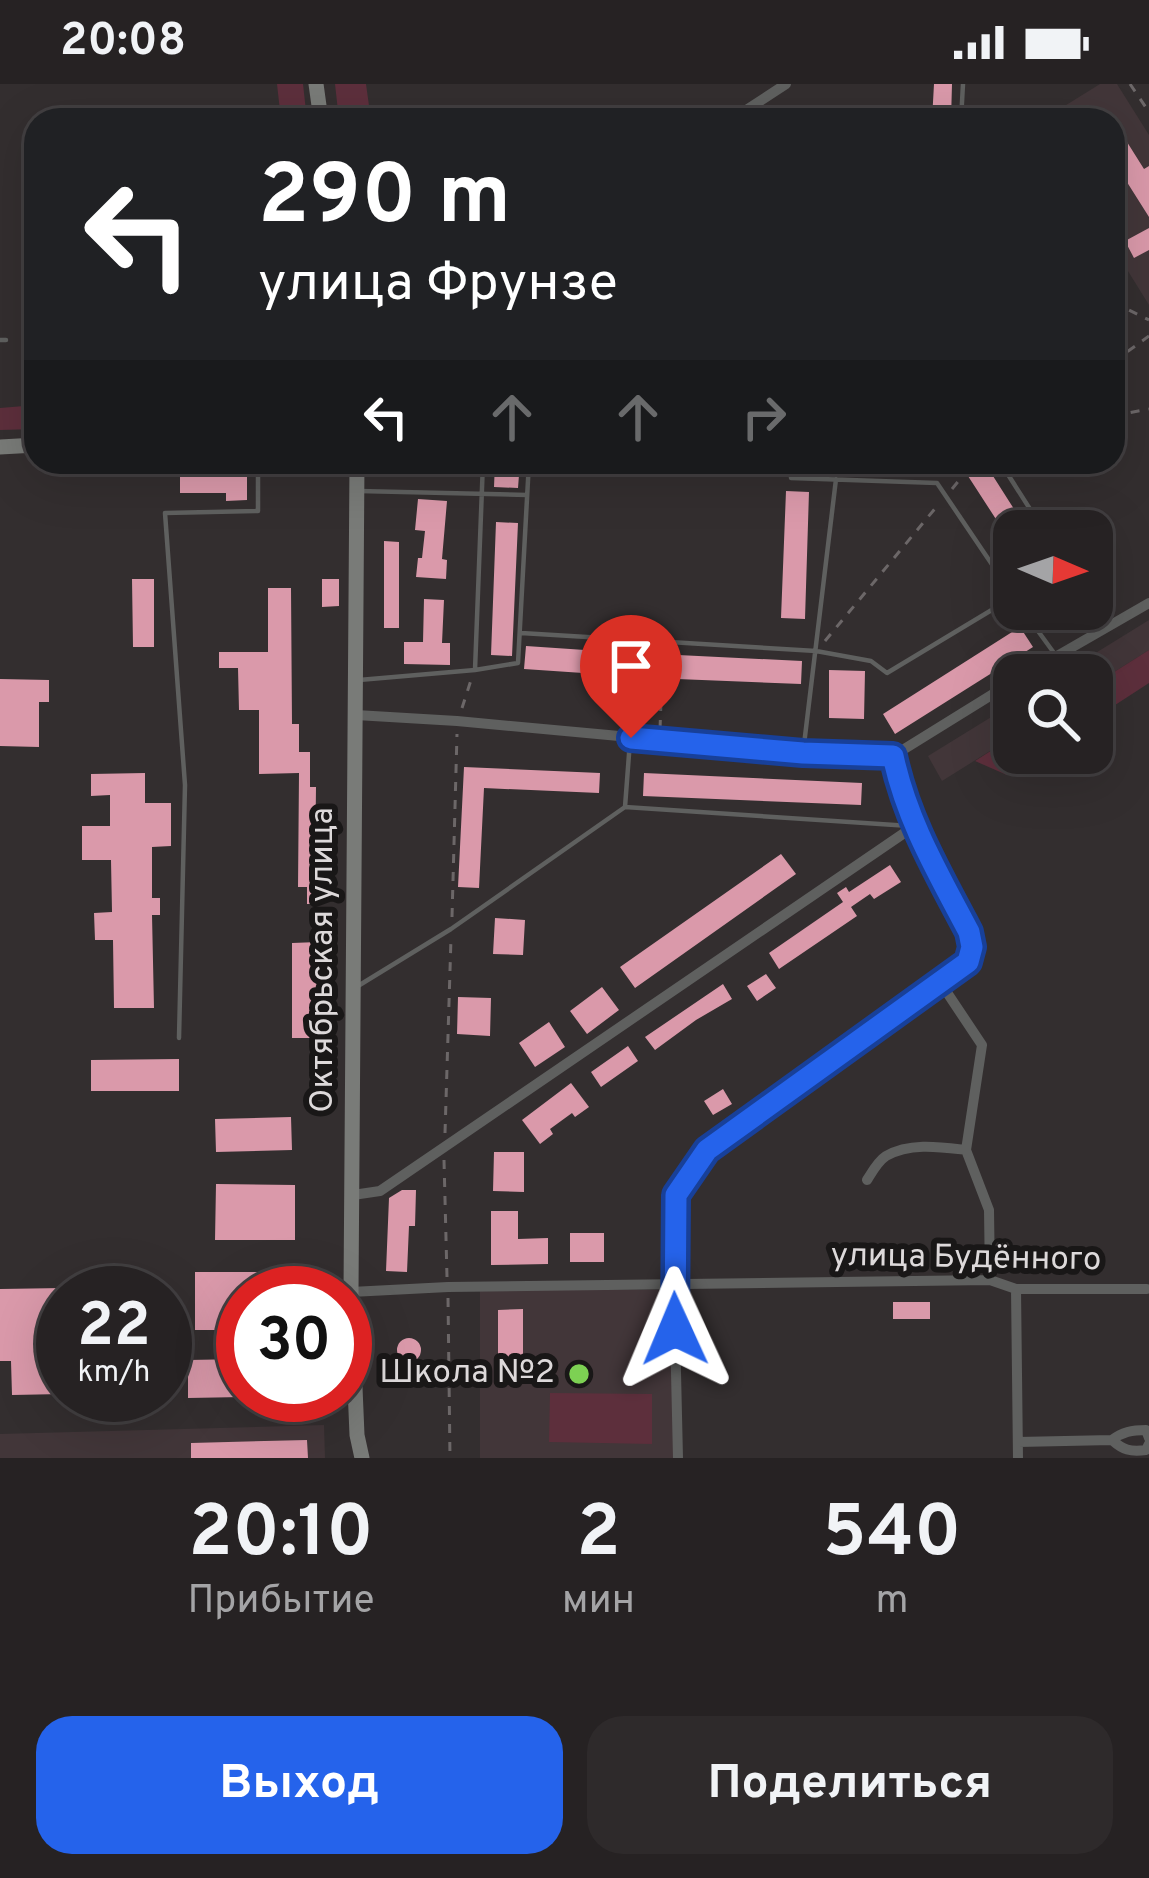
<!DOCTYPE html>
<html lang="ru">
<head>
<meta charset="utf-8">
<style>
  :root { --surface:#262223; --page:#2e2a2b; --text:#f1f3f6; --muted:#a4a4a6; --line:#423f41; --accent:#2563eb }
  body { margin:0; font-family:Overpass,sans-serif; background:var(--page); color:var(--text); height:100vh; display:flex; flex-direction:column; font-size:45px; white-space:nowrap }
  * { box-sizing:border-box; margin:0 }
  p { font-size:39px; color:var(--muted) }
  .icon { flex:none; width:66px; height:66px; fill:none; stroke:currentColor; stroke-width:2; stroke-linecap:round; stroke-linejoin:round }
  .map { position:relative; height:1374px; overflow:hidden }
  .side { display:flex; flex-direction:column; background:var(--surface); flex:1 }
  .side>* { flex:none }
  .top-card { position:absolute; left:24px; top:24px; width:1101px; height:366px; border-radius:36px; box-shadow:0 12px 48px #0002,0 0 0 3px var(--line); background:#202124; color:#fff; overflow:hidden }
  .needle { width:78px; rotate:92deg }
  .tools { position:absolute; left:993px; top:426px; display:grid; gap:24px }
  .tools a { display:grid; place-items:center; width:120px; height:120px; border-radius:24px; background:var(--surface); box-shadow:0 12px 48px #0002,0 0 0 3px var(--line); font-size:60px }
  .speed { position:absolute; left:36px; top:1182px; display:flex; gap:24px; font-size:60px; font-weight:700; text-align:center }
  .speed>* { display:grid; place-content:center; width:156px; height:156px; border-radius:50%; background:var(--surface); box-shadow:0 12px 48px #0002,0 0 0 3px var(--line); line-height:1 }
  .speed small { font-size:30px; font-weight:400 }
  .speed .limit { border:18px solid #d22; background:#fff; color:#111 }
  .pin { position:absolute; display:grid; place-items:center; width:102px; height:102px; color:#fff; margin:-123px -51px; border-radius:50% 50% 50% 0; rotate:-45deg; box-shadow:0 0 12px #0007 }
  .pin .icon { rotate:45deg }
  .me { position:absolute; width:132px; margin:-66px; rotate:359deg; stroke-linejoin:round; filter:drop-shadow(0 0 9px #0008) }
  .turn { display:flex; align-items:center; gap:42px; height:252px; padding:0 36px; font-size:54px }
  .turn .icon { width:156px; height:156px; stroke-width:2.5 }
  .turn b { display:block; font-size:84px; line-height:102px }
  .lanes { display:flex; align-items:center; height:114px; padding:0 36px; background:#0003; justify-content:center; gap:60px; direction:ltr }
  .lanes .off { opacity:.35 }
  .eta { display:flex; justify-content:space-evenly; align-items:center; height:204px; text-align:center }
  .eta b { font-size:72px; font-weight:700; line-height:84px }
  .button { display:flex; gap:24px; margin-top:auto; padding:24px 36px }
  .button a { flex:1; height:138px; border-radius:36px; background:var(--accent); color:#fff; font-size:48px; font-weight:700; line-height:138px; text-align:center }
  .button a+a { background:var(--page); color:var(--text) }
  .status { display:flex; justify-content:space-between; align-items:center; height:84px; padding:0 60px; background:var(--surface); direction:ltr }
  .status svg { height:33px; fill:currentColor }
  .map>svg:first-child { display:block }
  .built { fill:#423639 }
  .green { fill:#5d2f3c }
  .building { fill:#da99aa }
  .lines { fill:none; stroke-linecap:round; stroke-linejoin:round }
  .path { stroke:#6c6768; stroke-width:3; stroke-dasharray:9 9; stroke-linecap:butt }
  .lane { stroke:#5f605f; stroke-width:4.5 }
  .street { stroke:#5f605f; stroke-width:10 }
  .secondary { stroke:#797b78; stroke-width:15 }
  .route-casing { stroke:#184099; stroke-width:30 }
  .route { stroke:#2563eb; stroke-width:21 }
  .poi-dot { fill:#7dd153; stroke:#191717; stroke-width:4.5 }
  .labels { text-anchor:middle; dominant-baseline:central; stroke-width:12; stroke-linejoin:round; paint-order:stroke }
  .street-label { font-size:33px; fill:#ddd9da; stroke:#191717 }
  .poi-label { font-size:33px; fill:#ddd9da; stroke:#191717; text-anchor:end }
</style>
</head>
<body>
<div class="status"><b>20:08</b><svg viewBox="0 0 49 12"><path d="M0 12V9h3v3zM5 12V6h3v6zM10 12V3h3v9zM15 12V0h3v12zM26 1h20v11H26zM47 4h2v5h-2z"/></svg></div>
<div class="map">
<svg width="1149" height="1374" viewBox="0 0 1149 1374">
  <rect width="100%" height="100%" fill="#332e2f"/>
  <!-- built -->
  <path class="built" d="M 1100,0 L 1117,0 L 1149,51 L 1149,221 L 1113,163 L 1113,36 L 1042,36 Z
    M 1149,536 L 1149,566 L 1092,602 L 1092,591 L 1060,591 Z
    M 1014,619 L 1014,652 L 942,697 L 928,672 Z
    M 480,1205 L 678,1206 L 678,1374 L 480,1374 Z
    M 324,1341 L 325,1374 L 0,1374 L 0,1350 Z"/>
  <!-- green -->
  <path class="green" d="M 277,0 L 303,0 L 307,36 L 281,36 Z
    M 335,0 L 366,0 L 371,36 L 339,36 Z
    M 36,321 L 36,345 L 0,346 L 0,324 Z
    M 1149,566 L 1149,599 L 1092,636 L 1092,602 Z
    M 1014,652 L 1014,669 L 1040,669 L 1007,691 L 975,677 Z
    M 550,1309 L 652,1310 L 652,1360 L 549,1358 Z"/>
  <!-- building -->
  <path class="building" d="M 934,0 L 952,0 L 951,36 L 932,36 Z
    M 1127,58 L 1144,85 L 1149,82 L 1149,133 L 1113,76 L 1113,67 Z
    M 1149,144 L 1149,166 L 1134,174 L 1125,157 Z
    M 180,378 L 247,378 L 247,416 L 226,417 L 226,409 L 180,409 Z
    M 495,378 L 520,378 L 518,404 L 494,403 Z
    M 986,381 L 1028,447 L 1014,447 L 1014,463 L 968,392 Z
    M 786,407 L 809,408 L 805,535 L 781,534 Z
    M 418,415 L 447,417 L 442,475 L 447,476 L 446,495 L 416,493 L 418,474 L 422,474 L 425,447 L 415,446 Z
    M 496,438 L 518,439 L 512,572 L 491,571 Z
    M 384,457 L 399,458 L 399,544 L 384,544 Z
    M 132,495 L 154,495 L 154,563 L 133,563 Z
    M 322,495 L 339,495 L 339,522 L 322,523 Z
    M 268,504 L 291,504 L 292,640 L 299,640 L 299,668 L 310,668 L 310,703 L 316,703 L 315,788 L 321,789 L 320,820 L 307,820 L 307,803 L 298,803 L 299,689 L 259,690 L 259,626 L 239,626 L 238,584 L 219,584 L 219,568 L 268,568 Z
    M 424,515 L 444,516 L 442,559 L 450,559 L 450,581 L 404,580 L 404,558 L 423,558 Z
    M 1020,543 L 1033,563 L 895,650 L 883,630 Z
    M 526,562 L 644,570 L 642,593 L 524,585 Z
    M 678,571 L 802,577 L 801,600 L 677,595 Z
    M 829,586 L 865,587 L 864,635 L 829,634 Z
    M 0,595 L 49,596 L 49,618 L 39,618 L 39,663 L 0,662 Z
    M 464,683 L 600,689 L 599,709 L 484,704 L 479,804 L 458,803 Z
    M 145,689 L 145,719 L 171,719 L 171,762 L 152,763 L 152,814 L 160,814 L 160,831 L 152,831 L 154,924 L 114,924 L 113,856 L 95,856 L 94,829 L 112,828 L 111,776 L 82,776 L 82,742 L 110,742 L 110,711 L 91,712 L 91,690 Z
    M 644,689 L 862,699 L 861,721 L 643,712 Z
    M 781,770 L 796,790 L 635,904 L 620,883 Z
    M 890,781 L 901,798 L 874,815 L 870,810 L 851,823 L 857,832 L 779,885 L 769,869 L 843,818 L 837,809 L 846,803 L 849,808 Z
    M 495,834 L 525,836 L 523,871 L 493,870 Z
    M 318,858 L 318,954 L 292,954 L 292,859 Z
    M 766,890 L 776,904 L 757,917 L 747,902 Z
    M 723,900 L 732,915 L 696,936 L 655,966 L 645,953 Z
    M 602,903 L 619,926 L 587,950 L 570,927 Z
    M 458,913 L 491,914 L 490,952 L 457,950 Z
    M 549,938 L 565,963 L 535,983 L 519,959 Z
    M 628,962 L 638,977 L 601,1003 L 591,988 Z
    M 179,975 L 179,1007 L 91,1007 L 91,976 Z
    M 571,999 L 589,1023 L 575,1033 L 572,1029 L 550,1045 L 553,1050 L 540,1060 L 522,1036 Z
    M 723,1005 L 732,1020 L 713,1031 L 704,1017 Z
    M 291,1033 L 292,1066 L 216,1068 L 215,1035 Z
    M 494,1068 L 524,1068 L 524,1108 L 493,1107 Z
    M 216,1100 L 295,1101 L 295,1156 L 215,1156 Z
    M 402,1106 L 416,1106 L 415,1142 L 409,1142 L 407,1188 L 386,1187 L 389,1114 Z
    M 491,1127 L 518,1127 L 518,1155 L 548,1154 L 548,1180 L 491,1181 Z
    M 570,1149 L 604,1149 L 604,1178 L 570,1178 Z
    M 195,1188 L 297,1188 L 297,1209 L 243,1209 L 243,1246 L 195,1246 Z
    M 63,1204 L 63,1310 L 12,1311 L 11,1277 L 0,1277 L 0,1205 Z
    M 893,1218 L 930,1218 L 930,1235 L 893,1235 Z
    M 523,1225 L 523,1289 L 498,1289 L 498,1226 Z
    M397 1266a12 12 0 1 1 24 0a12 12 0 1 1-24 0Z
    M 243,1275 L 243,1313 L 188,1314 L 188,1276 Z
    M 307,1356 L 308,1374 L 191,1374 L 191,1359 Z"/>
  <g class="lines">
    <!-- path -->
    <path class="path" d="M 1130,0 L 1149,28
      M 1113,218 L 1149,236
      M 1113,278 L 1149,252
      M 1113,332 L 1149,325
      M 952,405 L 974,378
      M 825,557 L 938,421
      M 462,624 L 472,593
      M 660,645 L 663,564
      M 452,833 L 457,650
      M 445,1049 L 451,854
      M 444,1076 L 447,1193
      M 448,1214 L 450,1374"/>
    <!-- lane -->
    <path class="lane" d="M 961,36 L 963,0
      M 0,256 L 6,256
      M 792,378 L 791,394 L 937,399 L 1014,513
      M 1000,378 L 1044,447
      M 359,407 L 527,411
      M 1092,523 L 1103,541
      M 1022,525 L 1054,569
      M 521,549 L 816,567 L 871,577 L 887,589 L 995,524
      M 475,586 L 518,579 L 529,378
      M 359,596 L 475,586 L 483,378
      M 803,669 L 836,395
      M 625,723 L 630,657
      M 358,902 L 451,845 L 625,723 L 910,742
      M 179,954 L 185,701 L 165,429 L 258,427 L 258,378"/>
    <!-- street -->
    <path class="street" d="M 731,36 L 786,0
      M 1024,591 L 1149,519
      M 356,631 L 457,637 L 803,669 L 893,672 L 1014,597
      M 940,898 L 982,961 L 966,1066 L 989,1126 L 990,1196
      M 867,1096 C 872,1088 878,1077 886,1072 C 910,1058 941,1063 966,1066
      M 353,1111 L 380,1107 L 913,743
      M 1016,1205 L 1018,1374
      M 351,1208 L 448,1203 L 990,1196 L 1016,1205 L 1147,1205
      M 1149,1354 L 1146,1346 C 1132,1346 1122,1348 1112,1356 C 1123,1366 1130,1368 1146,1366 L 1149,1360
      M 1018,1358 L 1112,1356
      M 678,1374 L 674,1202 L 676,1111 L 707,1067 L 968,878 L 972,863 L 969,847 C 938,789 907,738 893,672"/>
    <!-- secondary -->
    <path class="secondary" d="M 316,0 L 321,36
      M 0,363 L 36,361
      M 357,378 L 351,1208 L 357,1351 L 362,1374"/>
  </g>
  <g class="lines">
    <defs>
      <path id="route" d="M 631,654 L 803,669 L 893,672 C 907,737 938,789 969,848 L 972,863 L 968,878 L 707,1066 L 676,1111 L 675,1245"/>
    </defs>
    <!-- route casing -->
    <use href="#route" class="route-casing"/>
    <!-- route -->
    <use href="#route" class="route"/>
  </g>
  <!-- markers -->
  <circle class="poi-dot" cx="579" cy="1290" r="12"/>
  <g class="labels">
    <!-- street labels -->
    <g class="street-label">
      <text transform="translate(324 876) rotate(-90)">Октябрьская улица</text>
      <text transform="translate(966 1175) rotate(1)">улица Будённого</text>
    </g>
    <!-- poi labels -->
    <g class="poi-label">
      <text x="555" y="1290">Школа №2</text>
    </g>
  </g>
</svg>
<div class="tools">
<a><svg class="needle" viewBox="-14 -14 28 28"><path d="M0-13l5 13h-10z" fill="#e53935"/><path d="M0 13l5-13h-10z" fill="#a4a4a6"/></svg></a>
<a><svg class="icon" aria-label="search" viewBox="0 0 24 24"><circle cx="10" cy="10" r="6"/><path d="M15 15l6 6"/></svg></a>
</div>
<div class="speed"><div>22<small>km/h</small></div><div class="limit">30</div></div>
<div class="pin" style="left:631px;top:654px;background:#d93025"><svg class="icon" aria-label="arrive" viewBox="0 0 24 24"><path d="M6 21V4h12l-3 4 3 4H6"/></svg></div>
<svg class="me" style="left:675px;top:1245px" viewBox="-20 -20 40 40"><path d="M0-17L14 15 0 8-14 15z" fill="#2563eb" stroke="#fff" stroke-width="4"/></svg>
<div class="top-card">
<div class="turn"><svg class="icon" aria-label="left" viewBox="0 0 24 24"><path d="M17 20v-9H6M10 6l-5 5 5 5"/></svg><div><b>290 m</b>улица Фрунзе</div></div>
<div class="lanes"><svg class="icon" aria-label="left" viewBox="0 0 24 24"><path d="M17 20v-9H6M10 6l-5 5 5 5"/></svg><svg class="icon off" aria-label="ahead" viewBox="0 0 24 24"><path d="M12 20V5M6 11l6-6 6 6"/></svg><svg class="icon off" aria-label="ahead" viewBox="0 0 24 24"><path d="M12 20V5M6 11l6-6 6 6"/></svg><svg class="icon off" aria-label="right" viewBox="0 0 24 24"><path d="M7 20v-9h11M14 6l5 5-5 5"/></svg></div>
</div>
</div>
<section class="side">
<div class="eta">
<div><b>20:10</b><p>Прибытие</p></div>
<div><b>2</b><p>мин</p></div>
<div><b>540</b><p>m</p></div>
</div>
<div class="button"><a>Выход</a><a>Поделиться</a></div>
</section>
</body>
</html>
